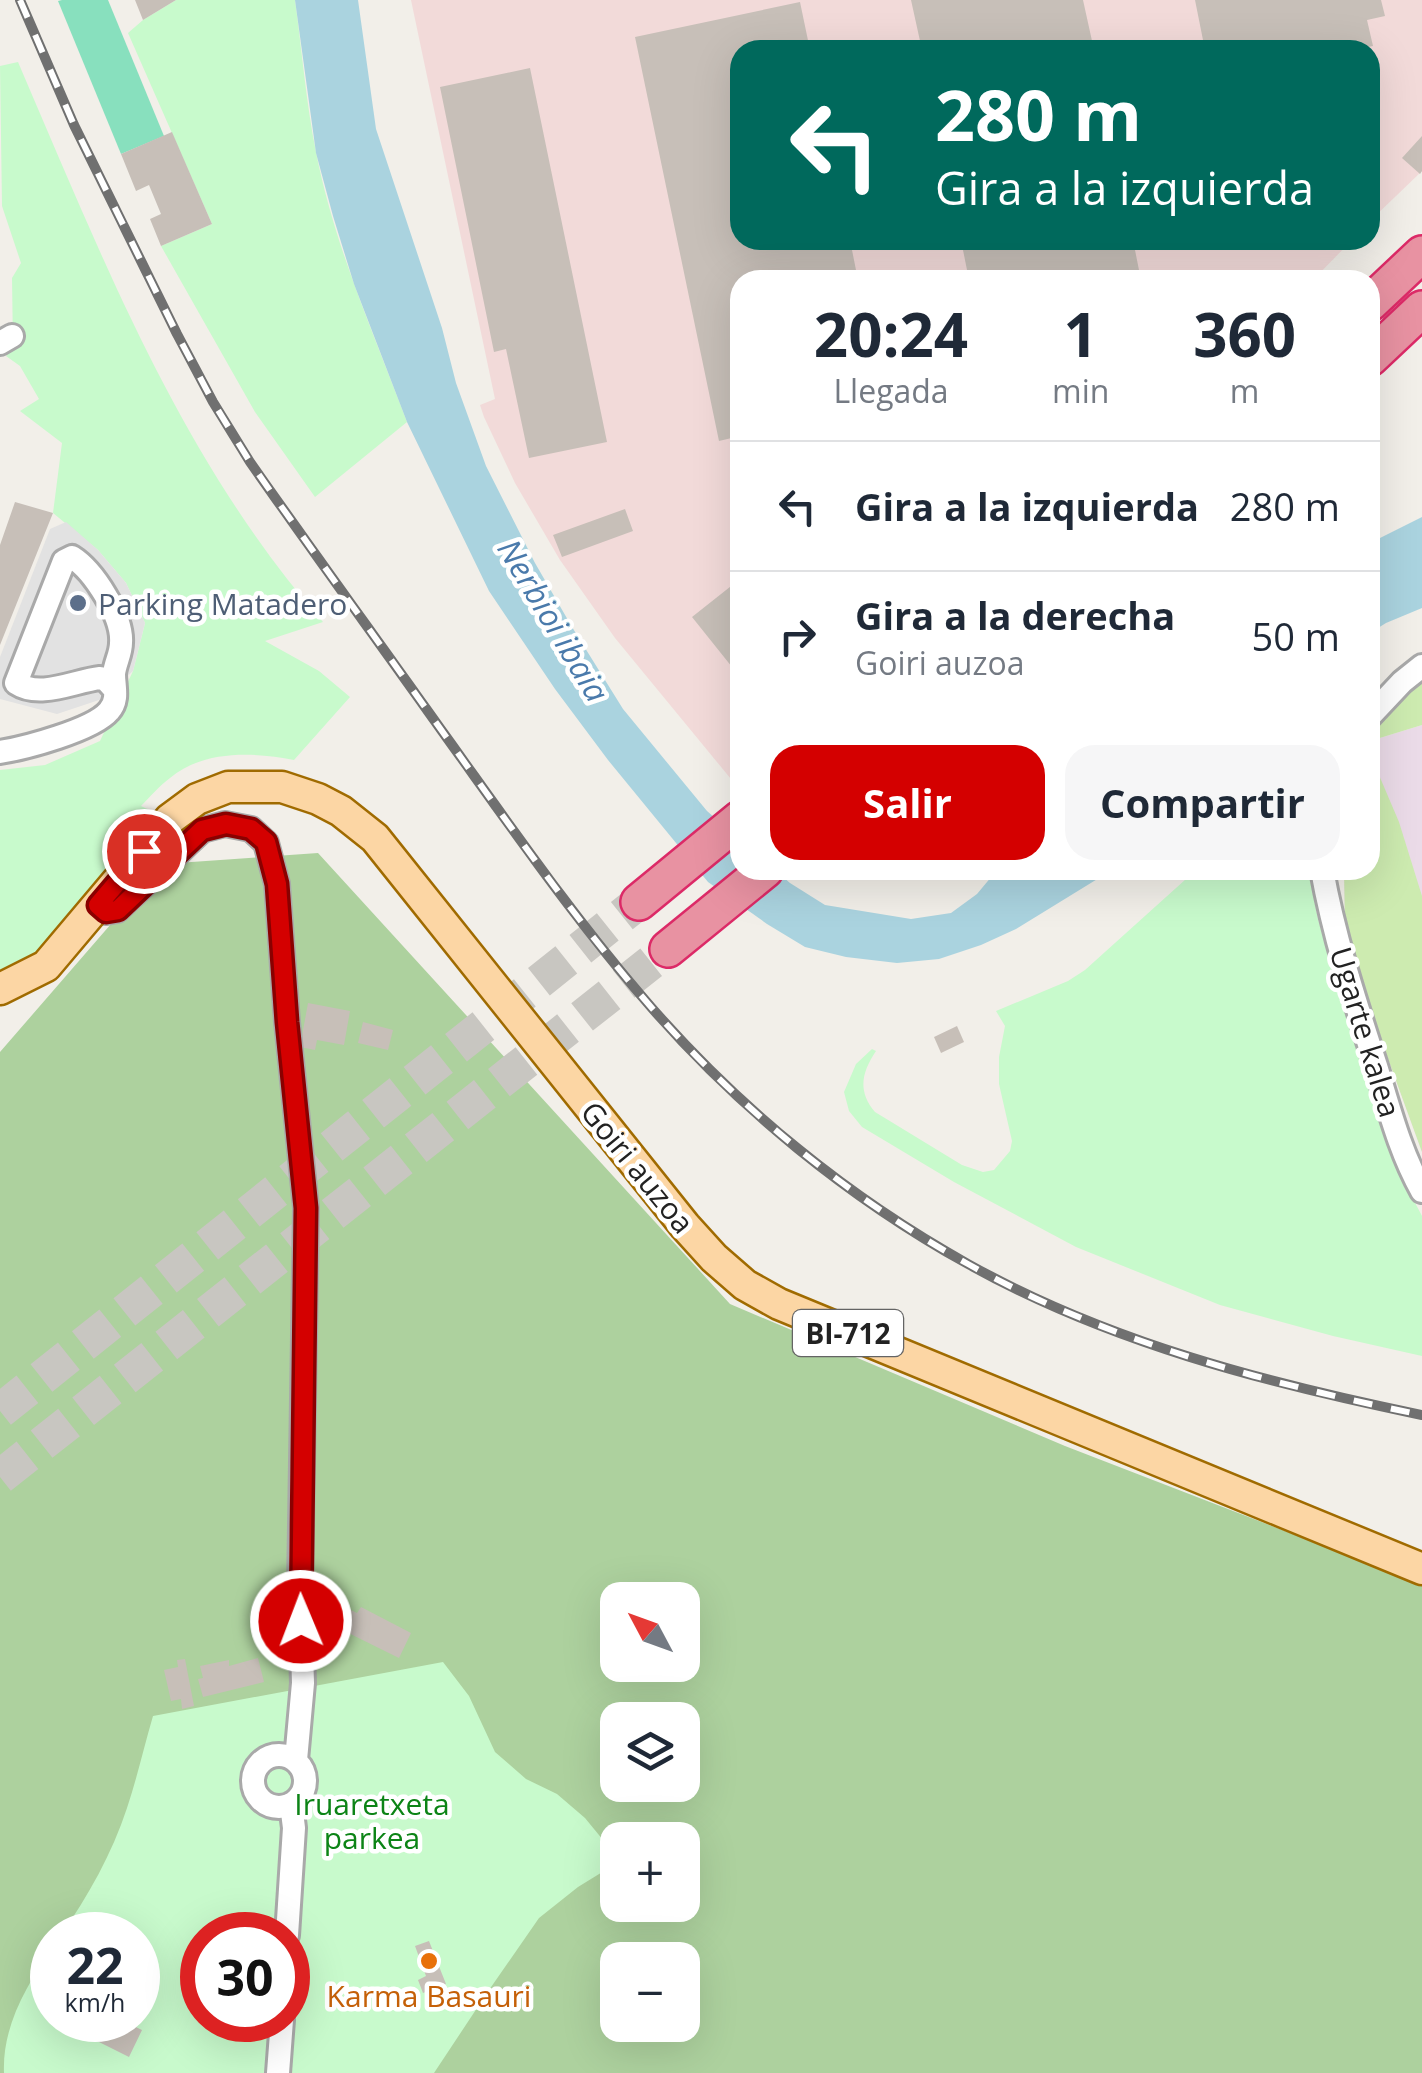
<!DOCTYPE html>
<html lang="es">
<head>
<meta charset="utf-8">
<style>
  :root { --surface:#fff; --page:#f6f6f7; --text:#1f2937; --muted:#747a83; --line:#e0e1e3; --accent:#d40000 }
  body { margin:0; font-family:"Open Sans",sans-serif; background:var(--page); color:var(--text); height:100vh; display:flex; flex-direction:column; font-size:38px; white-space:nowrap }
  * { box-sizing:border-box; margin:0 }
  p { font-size:32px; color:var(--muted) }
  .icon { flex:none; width:55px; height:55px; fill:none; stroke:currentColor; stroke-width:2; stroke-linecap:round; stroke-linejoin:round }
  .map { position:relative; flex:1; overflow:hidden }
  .details { position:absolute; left:730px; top:270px; width:650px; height:610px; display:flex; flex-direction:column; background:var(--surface); border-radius:30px; box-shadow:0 10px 40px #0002 }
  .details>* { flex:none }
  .guide { position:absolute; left:730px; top:40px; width:650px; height:210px; border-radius:30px; box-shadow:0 10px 40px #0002; background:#00695c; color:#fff; overflow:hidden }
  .needle { width:65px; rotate:311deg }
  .fabs { position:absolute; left:600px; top:1582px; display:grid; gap:20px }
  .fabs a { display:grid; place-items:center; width:100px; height:100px; border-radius:20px; background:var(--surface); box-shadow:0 10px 40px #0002; font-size:50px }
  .speed { position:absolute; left:30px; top:1912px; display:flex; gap:20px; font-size:50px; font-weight:700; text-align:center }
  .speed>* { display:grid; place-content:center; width:130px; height:130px; border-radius:50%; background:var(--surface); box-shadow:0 10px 40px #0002; line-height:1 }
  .speed small { font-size:25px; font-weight:400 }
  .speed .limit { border:15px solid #d22; background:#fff; color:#111 }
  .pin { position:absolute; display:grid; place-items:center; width:85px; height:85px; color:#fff; margin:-42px; border:5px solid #fff; border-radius:50%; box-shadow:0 2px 10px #0007 }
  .me { position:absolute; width:110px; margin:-55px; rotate:359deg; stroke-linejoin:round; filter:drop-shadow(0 0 8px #0008) }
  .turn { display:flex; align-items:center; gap:35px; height:210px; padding:0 40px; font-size:45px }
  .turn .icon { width:130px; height:130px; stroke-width:2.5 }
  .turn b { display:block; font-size:70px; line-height:85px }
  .eta { display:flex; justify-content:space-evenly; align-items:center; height:170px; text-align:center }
  .eta b { font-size:60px; font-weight:700; line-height:70px }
  .primary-button { display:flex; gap:20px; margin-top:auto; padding:20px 40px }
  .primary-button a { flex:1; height:115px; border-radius:30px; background:var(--accent); color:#fff; font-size:40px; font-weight:700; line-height:115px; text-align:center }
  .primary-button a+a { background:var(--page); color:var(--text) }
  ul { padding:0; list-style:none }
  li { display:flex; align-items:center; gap:30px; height:130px; padding:0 40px; border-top:2px solid var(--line) }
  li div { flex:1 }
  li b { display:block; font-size:38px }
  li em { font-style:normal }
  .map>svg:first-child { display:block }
  .commercial { fill:#f2dad9 }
  .industrial { fill:#ebdbe8 }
  .grass { fill:#cdebb0 }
  .forest { fill:#add19e; fill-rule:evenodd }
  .park { fill:#c8facc; fill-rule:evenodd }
  .pitch { fill:#88e0be }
  .parking { fill:#e2e2e2 }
  .water { fill:#aad3df }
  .building { fill:#c7bfb8 }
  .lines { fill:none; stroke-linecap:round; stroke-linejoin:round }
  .highway-tunnel { stroke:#c8c6c1; stroke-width:35; stroke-dasharray:35 18; stroke-linecap:butt }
  .minor-casing { stroke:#a9a9a9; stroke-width:28 }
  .major-casing { stroke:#a06b00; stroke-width:35 }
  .highway-casing { stroke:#dc2a67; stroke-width:40 }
  .minor { stroke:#fff; stroke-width:22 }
  .major { stroke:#fcd6a4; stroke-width:30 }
  .highway { stroke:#e892a2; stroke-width:35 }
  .rail-casing { stroke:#707070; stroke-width:10 }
  .rail { stroke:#fff; stroke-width:6; stroke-dasharray:19; stroke-linecap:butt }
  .route-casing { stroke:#8a0000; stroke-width:25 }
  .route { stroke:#d40000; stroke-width:18 }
  .service-dot { fill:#5c6f8a; stroke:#fff; stroke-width:4 }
  .food-dot { fill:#e8710a; stroke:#fff; stroke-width:4 }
  .labels { text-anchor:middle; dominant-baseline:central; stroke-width:9; stroke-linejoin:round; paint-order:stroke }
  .shield { fill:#fff; stroke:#646464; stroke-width:2.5 }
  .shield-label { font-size:28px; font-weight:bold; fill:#222 }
  .service-label { font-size:30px; fill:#4e5e75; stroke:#fff; text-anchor:start }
  .street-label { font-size:30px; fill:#222; stroke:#fff }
  .park-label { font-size:30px; fill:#0c8416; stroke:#fff }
  .food-label { font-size:30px; fill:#c56008; stroke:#fff }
  .water-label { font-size:32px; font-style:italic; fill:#4a7aab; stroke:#fff }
</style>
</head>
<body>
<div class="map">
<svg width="1422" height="2073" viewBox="0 0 1422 2073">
  <rect width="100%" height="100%" fill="#f2efe9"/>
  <!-- commercial -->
  <path class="commercial" d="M 411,0 L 1422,0 L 1422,171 L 1370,221 L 1370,50 L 740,50 L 740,240 L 1352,240 L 1313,280 L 740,280 L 740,790 L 615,638 L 560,560 L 515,483 L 484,417 L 480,405 L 495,399 Z"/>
  <!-- industrial -->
  <path class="industrial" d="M 1422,725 L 1422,1152 L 1386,1053 L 1345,926 L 1344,870 L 1370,870 L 1370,741 Z"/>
  <!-- grass -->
  <path class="grass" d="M 1422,682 L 1422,725 L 1370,741 C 1371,716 1404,695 1422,682 Z
    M 1370,754 L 1399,822 L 1422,896 L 1422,1152 L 1386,1053 L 1345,926 L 1344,870 L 1370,870 Z"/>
  <!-- forest -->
  <path class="forest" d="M 318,853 L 730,1304 L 1065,1446 L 1422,1584 L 1422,2073 L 0,2073 L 0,1052 L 163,864 ZM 618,1600 L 682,1600 L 682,1665 L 618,1665 ZM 618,1720 L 682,1720 L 682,1785 L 618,1785 ZM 618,1840 L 682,1840 L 682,1905 L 618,1905 ZM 52,1935 L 138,1935 L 138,2020 L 52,2020 ZM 202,1935 L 288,1935 L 288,2020 L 202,2020 ZM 618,1960 L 682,1960 L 682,2025 L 618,2025 Z"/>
  <!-- park -->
  <path class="park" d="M 176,0 L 295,0 C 302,51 306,102 316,152 C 334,245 374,334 407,422 L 315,497 L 255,412 L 161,246 L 212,224 L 128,33 L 143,20 Z
    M 18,62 C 102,257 181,461 323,622 L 265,641 L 319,671 L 350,697 L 294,760 C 254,752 203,750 170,778 C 159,786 150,797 141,806 L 170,820 L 51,958 L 0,980 L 0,770 L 45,765 L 100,741 L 133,671 L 145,623 L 126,583 L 98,550 L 53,513 L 62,443 L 20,411 L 39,399 L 20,366 L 6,356 L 13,348 L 12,278 L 21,263 L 2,206 L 0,66 Z
    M 1196,870 L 1308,870 L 1318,919 L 1335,979 L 1391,1157 L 1422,1216 L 1422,1356 L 1333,1336 L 1220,1305 L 1076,1247 L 954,1182 L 862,1127 L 849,1111 L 844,1092 L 856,1064 L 872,1049 L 876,1051 C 862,1072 857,1091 875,1112 L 962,1165 L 983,1172 L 994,1170 L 1010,1151 L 1012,1141 L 999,1084 L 999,1057 L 1005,1026 L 996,1011 L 1068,981 L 1085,970 Z
    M 443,1662 L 469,1696 L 495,1752 L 526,1779 L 557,1794 L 585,1818 L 617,1857 L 617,1863 L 578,1887 L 539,1918 L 489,1990 L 434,2073 L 4,2073 C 2,2026 27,1985 52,1948 L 52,2020 L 138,2020 L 138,1935 L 61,1935 C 88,1896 112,1854 127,1808 C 137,1778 144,1747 153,1716 ZM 202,1935 L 288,1935 L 288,2020 L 202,2020 Z"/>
  <!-- pitch -->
  <path class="pitch" d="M 62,0 L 108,0 L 164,136 L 121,154 L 58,1 Z"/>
  <!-- parking -->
  <path class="parking" d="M 66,522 L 98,550 L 126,583 L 145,623 L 133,671 L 102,699 L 57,714 L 0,699 L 0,657 L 50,529 Z"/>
  <!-- water -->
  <path class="water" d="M 295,0 L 358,0 L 376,129 L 442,328 L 456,383 L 486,466 L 535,563 L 572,627 L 623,709 L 707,811 L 740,840 L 740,870 L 775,870 L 790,883 L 825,905 L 911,919 L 951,913 L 977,894 L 997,870 L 1112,870 L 1016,929 L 981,945 L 939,959 L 897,963 L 846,957 L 805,947 L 767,924 L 708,882 L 608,760 L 555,689 L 489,591 L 407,422 L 354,284 L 333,216 L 316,153 Z
    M 1422,517 L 1422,608 L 1386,623 L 1370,633 L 1370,543 Z"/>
  <!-- building -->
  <path class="building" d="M 135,0 L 176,0 L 143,20 Z
    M 911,0 L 1083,0 L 1094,50 L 922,50 Z
    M 1195,0 L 1381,0 L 1385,16 L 1367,20 L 1373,46 L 1354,50 L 1205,50 Z
    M 800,2 L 810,50 L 740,50 L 740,240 L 850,240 L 858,280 L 740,280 L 740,436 L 719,441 L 635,37 Z
    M 530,68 L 607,442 L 529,458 L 506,349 L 494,352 L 440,87 Z
    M 172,132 L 212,224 L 161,246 L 150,219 L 161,214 L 149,185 L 136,191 L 121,154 Z
    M 1422,136 L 1422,171 L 1420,174 L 1402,158 Z
    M 961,240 L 1133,240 L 1141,280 L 969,280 Z
    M 15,502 L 53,513 L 0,645 L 0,545 Z
    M 625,509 L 633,531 L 562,557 L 553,535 Z
    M 740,579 L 740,677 L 692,617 Z
    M 308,1003 L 350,1011 L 344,1045 L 317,1040 L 315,1050 L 300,1047 Z
    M 363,1022 L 393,1030 L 388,1050 L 358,1043 Z
    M 957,1026 L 964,1042 L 941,1053 L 934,1037 Z
    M 310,1590 L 357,1613 L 361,1607 L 411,1633 L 399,1658 L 306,1612 Z
    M 331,1644 L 330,1661 L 308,1668 L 309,1648 Z
    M 258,1658 L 264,1682 L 203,1697 L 198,1679 L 203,1678 L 200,1666 L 229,1660 L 229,1666 Z
    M 185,1659 L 194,1706 L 182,1709 L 181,1699 L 171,1701 L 164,1670 L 178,1667 L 177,1660 Z
    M 429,1941 L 446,1984 L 423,1993 L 418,1980 L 426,1976 L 415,1946 Z
    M 85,2020 L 121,2020 L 142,2030 L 129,2057 L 79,2032 Z"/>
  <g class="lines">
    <!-- highway-tunnel -->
    <path class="highway-tunnel" d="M 0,1411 L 639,902
      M 0,1477 L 668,949"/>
    <defs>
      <path id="minor" d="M 0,343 L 12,336
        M 1370,716 L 1402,682 L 1422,666
        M 0,752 C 25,748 93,730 109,711 C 119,700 114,687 114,674 C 115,663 121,654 121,643 C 123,617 94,571 72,557 L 64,561 L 16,683 C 40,699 74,681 100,678 L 106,680 L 115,690
        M 1322,870 C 1334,937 1355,1001 1376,1066 C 1389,1108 1400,1152 1422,1191
        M 98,905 L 106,912 L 117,910 L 202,830 L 225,824 L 251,829 L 266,843 L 277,884 L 287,1022 L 306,1208 L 300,1590 L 303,1683 L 296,1760
        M253 1781a26 26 0 1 1 52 0a26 26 0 1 1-52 0Z
        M 287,1935 L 294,1828 L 291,1804
        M 278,2073 L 282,2020"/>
      <path id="major" d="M 0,989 L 46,966 L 170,819 L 197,799 L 228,787 L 282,787 L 318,799 L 341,811 L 375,838 L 685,1226 L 714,1258 L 745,1285 L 779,1304 L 1422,1569"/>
      <path id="highway" d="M 1370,303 L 1422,254
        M 1370,358 L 1422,309
        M 639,902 L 740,819
        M 668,949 L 765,870"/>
    </defs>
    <!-- minor casing -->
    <use href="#minor" class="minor-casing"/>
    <!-- major casing -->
    <use href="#major" class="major-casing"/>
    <!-- highway casing -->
    <use href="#highway" class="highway-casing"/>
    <!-- minor -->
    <use href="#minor" class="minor"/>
    <!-- major -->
    <use href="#major" class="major"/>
    <!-- highway -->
    <use href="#highway" class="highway"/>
    <defs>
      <path id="rail" d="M 20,0 L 74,125 L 177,334 L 213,402 L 250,462 C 313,552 378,641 442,731 C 509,824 575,920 651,1007 C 740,1109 849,1198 968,1264 C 1108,1342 1266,1383 1422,1415"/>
    </defs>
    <!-- rail casing -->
    <use href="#rail" class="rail-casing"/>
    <!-- rail -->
    <use href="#rail" class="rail"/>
  </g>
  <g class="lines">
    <defs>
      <path id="route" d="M 144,851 L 98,905 L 106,912 L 118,910 L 202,830 L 226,824 L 251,829 L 266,842 L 277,884 L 287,1022 L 306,1208 L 301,1621"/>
    </defs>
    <!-- route casing -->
    <use href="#route" class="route-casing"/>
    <!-- route -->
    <use href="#route" class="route"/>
  </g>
  <!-- markers -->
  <circle class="service-dot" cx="78" cy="603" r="10"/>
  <circle class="food-dot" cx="429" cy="1961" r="10"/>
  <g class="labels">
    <!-- shield labels -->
    <rect class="shield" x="793" y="1310" width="110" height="46" rx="8"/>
    <g class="shield-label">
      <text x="848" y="1333">BI-712</text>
    </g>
    <!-- service labels -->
    <g class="service-label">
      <text x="98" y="603">Parking Matadero</text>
    </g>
    <!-- street labels -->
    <g class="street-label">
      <text transform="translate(1366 1032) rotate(73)">Ugarte kalea</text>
      <text transform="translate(638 1167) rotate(51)">Goiri auzoa</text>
    </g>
    <!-- park labels -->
    <g class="park-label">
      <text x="372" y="1803">Iruaretxeta<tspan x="372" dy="34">parkea</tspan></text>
    </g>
    <!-- food labels -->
    <g class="food-label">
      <text x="429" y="1995">Karma Basauri</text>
    </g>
    <!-- water labels -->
    <g class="water-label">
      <text transform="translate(554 620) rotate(59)">Nerbioi ibaia</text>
    </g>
  </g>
</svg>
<div class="fabs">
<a><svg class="needle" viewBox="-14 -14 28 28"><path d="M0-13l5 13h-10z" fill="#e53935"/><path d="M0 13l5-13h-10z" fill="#747a83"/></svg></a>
<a><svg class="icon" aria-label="layers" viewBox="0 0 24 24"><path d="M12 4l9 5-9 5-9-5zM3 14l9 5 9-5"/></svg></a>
<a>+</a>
<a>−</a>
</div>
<div class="speed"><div>22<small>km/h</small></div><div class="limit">30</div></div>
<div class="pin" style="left:144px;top:851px;background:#d93025"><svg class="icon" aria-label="arrive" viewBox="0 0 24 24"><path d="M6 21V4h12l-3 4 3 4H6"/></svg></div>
<svg class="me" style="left:301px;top:1621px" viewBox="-20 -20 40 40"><circle r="17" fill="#d40000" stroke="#fff" stroke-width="3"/><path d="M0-11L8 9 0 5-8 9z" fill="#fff"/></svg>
<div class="guide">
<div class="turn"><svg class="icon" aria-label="left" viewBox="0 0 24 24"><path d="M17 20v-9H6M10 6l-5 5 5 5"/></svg><div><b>280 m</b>Gira a la izquierda</div></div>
</div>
<section class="details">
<div class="eta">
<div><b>20:24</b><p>Llegada</p></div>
<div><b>1</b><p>min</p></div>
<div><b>360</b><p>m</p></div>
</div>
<ul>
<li><svg class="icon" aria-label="left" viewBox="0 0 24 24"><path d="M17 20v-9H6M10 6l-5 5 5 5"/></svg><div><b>Gira a la izquierda</b></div><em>280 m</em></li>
<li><svg class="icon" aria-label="right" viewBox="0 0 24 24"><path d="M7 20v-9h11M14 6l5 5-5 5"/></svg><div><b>Gira a la derecha</b><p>Goiri auzoa</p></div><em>50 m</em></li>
</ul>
<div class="primary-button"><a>Salir</a><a>Compartir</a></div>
</section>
</div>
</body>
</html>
